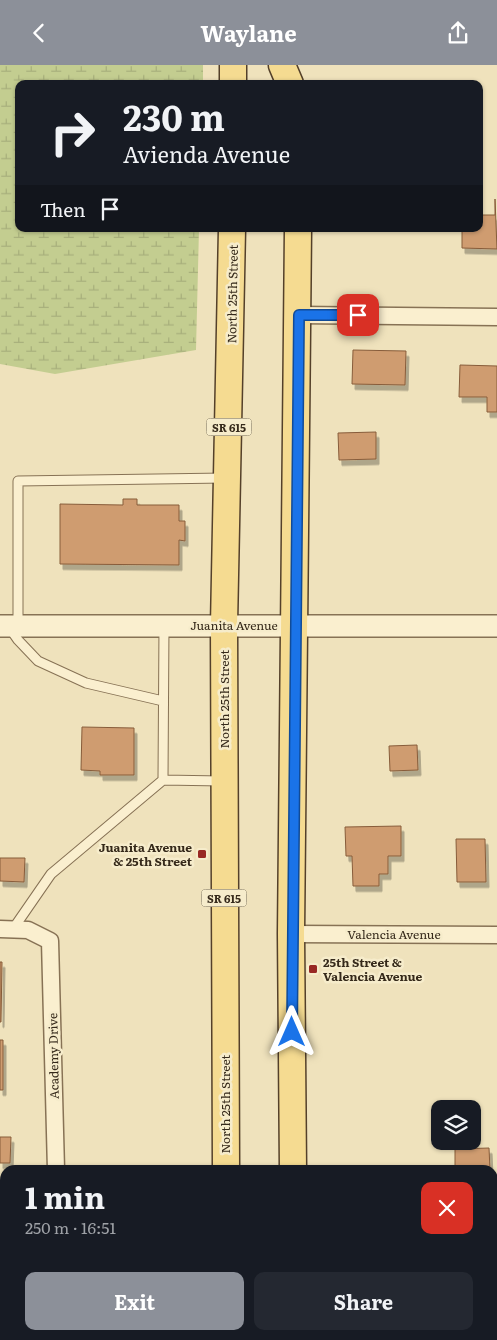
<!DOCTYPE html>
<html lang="en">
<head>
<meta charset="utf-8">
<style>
  :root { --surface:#171b24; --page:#242831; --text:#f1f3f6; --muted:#9ea1a6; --accent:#8c9099 }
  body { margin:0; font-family:Literata,serif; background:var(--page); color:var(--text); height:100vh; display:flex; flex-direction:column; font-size:19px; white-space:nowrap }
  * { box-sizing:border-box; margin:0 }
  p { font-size:16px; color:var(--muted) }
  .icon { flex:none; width:28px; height:28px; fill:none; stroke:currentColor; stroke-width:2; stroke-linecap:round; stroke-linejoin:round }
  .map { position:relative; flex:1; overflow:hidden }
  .side { position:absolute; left:0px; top:1100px; width:498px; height:175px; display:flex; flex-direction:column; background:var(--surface); border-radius:15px 15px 0 0; box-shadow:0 1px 4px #0004 }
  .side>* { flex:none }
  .banner { position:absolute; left:15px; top:15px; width:468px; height:152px; border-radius:10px; box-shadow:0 1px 4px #0004; background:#171b24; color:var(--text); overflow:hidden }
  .tools { position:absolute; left:431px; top:1035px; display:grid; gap:10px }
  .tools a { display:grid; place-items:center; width:50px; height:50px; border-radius:10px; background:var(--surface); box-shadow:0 1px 4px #0004; font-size:25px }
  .pin { position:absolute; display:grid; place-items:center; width:42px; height:42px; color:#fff; margin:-21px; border-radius:10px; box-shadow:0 2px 8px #0006 }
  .me { position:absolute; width:55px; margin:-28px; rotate:0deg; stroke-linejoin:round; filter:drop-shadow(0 0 4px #0008) }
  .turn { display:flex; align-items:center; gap:18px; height:105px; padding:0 25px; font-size:22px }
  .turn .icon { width:65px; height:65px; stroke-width:2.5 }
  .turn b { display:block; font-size:35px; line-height:42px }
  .then { display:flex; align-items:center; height:48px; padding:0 25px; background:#0003; gap:10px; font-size:19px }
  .round { display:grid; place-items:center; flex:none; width:52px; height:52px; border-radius:10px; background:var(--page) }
  .overview { display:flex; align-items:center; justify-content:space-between; height:85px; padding:0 25px }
  h1 { font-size:30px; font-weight:700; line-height:38px }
  .primary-button { display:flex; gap:10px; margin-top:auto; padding:10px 25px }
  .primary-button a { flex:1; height:58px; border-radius:10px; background:var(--accent); color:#fff; font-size:20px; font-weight:700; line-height:58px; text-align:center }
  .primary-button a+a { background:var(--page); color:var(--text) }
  header { display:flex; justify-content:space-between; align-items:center; height:65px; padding:0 25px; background:var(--accent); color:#fff; font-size:22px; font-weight:700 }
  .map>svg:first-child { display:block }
  .wetland { fill:url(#wetland-marsh) }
  .building { fill:#cf9c70; stroke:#875c3a; filter:url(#shadow) }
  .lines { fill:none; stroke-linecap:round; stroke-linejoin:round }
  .service-casing { stroke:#877255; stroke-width:11 }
  .minor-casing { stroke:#877255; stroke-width:19 }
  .tertiary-casing { stroke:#877255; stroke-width:24 }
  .primary-casing { stroke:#54402a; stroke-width:29 }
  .service { stroke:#faefcf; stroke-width:9 }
  .minor { stroke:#faefcf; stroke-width:16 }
  .tertiary { stroke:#faefcf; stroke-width:21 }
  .primary { stroke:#f5db91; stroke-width:26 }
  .route-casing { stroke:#114b97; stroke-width:12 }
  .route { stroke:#1a73e8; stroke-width:9 }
  .poi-dot { fill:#982823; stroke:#f6eccb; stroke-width:2 }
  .labels { text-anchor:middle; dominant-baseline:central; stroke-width:5; stroke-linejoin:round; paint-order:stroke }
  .shield { fill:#f6eccb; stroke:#6f644f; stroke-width:1 }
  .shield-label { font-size:11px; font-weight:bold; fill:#35291a }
  .street-label { font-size:12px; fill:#35291a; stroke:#f6eccb }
  .poi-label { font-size:12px; font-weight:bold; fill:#35291a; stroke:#f6eccb; text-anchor:end }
</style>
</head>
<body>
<header><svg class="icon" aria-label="back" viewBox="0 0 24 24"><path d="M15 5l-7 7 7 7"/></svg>Waylane<svg class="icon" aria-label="share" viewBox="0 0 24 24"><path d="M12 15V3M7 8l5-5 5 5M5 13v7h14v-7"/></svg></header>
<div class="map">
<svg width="497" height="1275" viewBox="0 0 497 1275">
  <defs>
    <pattern id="wetland-marsh" width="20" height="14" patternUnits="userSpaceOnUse" patternTransform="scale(1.25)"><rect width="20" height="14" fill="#c3cd90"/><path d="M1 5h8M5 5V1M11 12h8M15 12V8" fill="none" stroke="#a8b07c"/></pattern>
    <filter id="shadow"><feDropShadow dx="3" dy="5.5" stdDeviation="0" flood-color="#0004"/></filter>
  </defs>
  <rect width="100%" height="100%" fill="#efe2bc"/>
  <!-- wetland -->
  <path class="wetland" d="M 0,0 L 203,0 L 203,19 L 19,19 L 19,164 L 199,164 L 196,285 L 55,309 L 0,299 Z"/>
  <!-- building -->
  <path class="building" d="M 347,16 L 396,17 L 396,19 L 347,19 Z
    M 495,134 L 497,184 L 462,183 L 462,164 L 479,164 L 479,150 L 495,150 Z
    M 353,285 L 406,286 L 405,320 L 352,319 Z
    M 460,300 L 497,301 L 497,347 L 487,347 L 487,332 L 459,332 Z
    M 376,367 L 376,394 L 339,395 L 338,368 Z
    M 123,434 L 137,434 L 137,440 L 179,440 L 179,456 L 185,456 L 185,476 L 179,475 L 179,500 L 60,499 L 60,439 L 123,440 Z
    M 82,662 L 134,663 L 134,710 L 100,710 L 100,706 L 81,705 Z
    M 417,680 L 418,705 L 390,706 L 389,681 Z
    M 401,761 L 401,791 L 388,791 L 388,809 L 379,809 L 379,821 L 353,821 L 352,791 L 346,791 L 345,762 Z
    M 456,774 L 485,774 L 486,817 L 457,817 Z
    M 0,793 L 25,793 L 24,817 L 0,816 Z
    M 0,897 L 2,897 L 1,957 L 0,957 Z
    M 0,975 L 3,975 L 3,1025 L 0,1025 Z
    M 0,1072 L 11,1072 L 10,1098 L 0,1098 Z
    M 489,1083 L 490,1105 L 455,1105 L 455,1084 Z"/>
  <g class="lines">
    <defs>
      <path id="service" d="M 18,561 L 18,416 L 225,413
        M 9,562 L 18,575 L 38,596 L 86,618 L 163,636
        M 163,715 L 164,560
        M 13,864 L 51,809 L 163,715 L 222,716"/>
      <path id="minor" d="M 299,250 L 497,252
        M 0,864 L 28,865 L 50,876 L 56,1105
        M 291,869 L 497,870
        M 492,1186 L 497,1186
        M 59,1275 L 59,1270"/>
      <path id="tertiary" d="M 0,561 L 497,561"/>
      <path id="primary" d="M 282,0 L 290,19
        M 233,19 L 233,0
        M 226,1105 L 224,560 L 232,164
        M 293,1105 L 291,869 L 298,164
        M 226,1270 L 226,1275
        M 293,1270 L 293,1275"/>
    </defs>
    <!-- service casing -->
    <use href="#service" class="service-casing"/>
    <!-- minor casing -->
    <use href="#minor" class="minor-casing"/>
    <!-- tertiary casing -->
    <use href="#tertiary" class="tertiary-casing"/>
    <!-- primary casing -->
    <use href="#primary" class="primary-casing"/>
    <!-- service -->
    <use href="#service" class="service"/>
    <!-- minor -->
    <use href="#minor" class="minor"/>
    <!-- tertiary -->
    <use href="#tertiary" class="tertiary"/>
    <!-- primary -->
    <use href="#primary" class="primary"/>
  </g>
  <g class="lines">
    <defs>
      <path id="route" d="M 292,967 L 299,250 L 358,250"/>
    </defs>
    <!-- route casing -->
    <use href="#route" class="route-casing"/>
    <!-- route -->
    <use href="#route" class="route"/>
  </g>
  <!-- markers -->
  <g class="poi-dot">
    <rect x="197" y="784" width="10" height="10" rx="2.5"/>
    <rect x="308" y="899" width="10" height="10" rx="2.5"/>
  </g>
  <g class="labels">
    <!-- shield labels -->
    <g class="shield">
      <rect x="206.5" y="353.5" width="45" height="17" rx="4"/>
      <rect x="201.5" y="824.5" width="45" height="17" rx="4"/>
    </g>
    <g class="shield-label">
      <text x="229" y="362">SR 615</text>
      <text x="224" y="833">SR 615</text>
    </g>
    <!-- street labels -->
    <g class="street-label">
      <text transform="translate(232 229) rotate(-89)">North 25th Street</text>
      <text x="234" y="560">Juanita Avenue</text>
      <text transform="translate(224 634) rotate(-90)">North 25th Street</text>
      <text x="394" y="869">Valencia Avenue</text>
      <text transform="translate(53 991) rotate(-91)">Academy Drive</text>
      <text transform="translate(225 1039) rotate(-90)">North 25th Street</text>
    </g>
    <!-- poi labels -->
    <g class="poi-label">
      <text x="192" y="782">Juanita Avenue<tspan x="192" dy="14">&amp; 25th Street</tspan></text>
      <text x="323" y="897" text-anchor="start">25th Street &amp;<tspan x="323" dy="14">Valencia Avenue</tspan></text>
    </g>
  </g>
</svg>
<div class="tools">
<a><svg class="icon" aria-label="layers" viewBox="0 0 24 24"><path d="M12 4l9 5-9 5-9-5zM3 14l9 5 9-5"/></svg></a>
</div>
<div class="pin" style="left:358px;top:250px;background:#d93025"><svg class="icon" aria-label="arrive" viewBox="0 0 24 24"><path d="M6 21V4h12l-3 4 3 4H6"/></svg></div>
<svg class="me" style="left:292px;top:967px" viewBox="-20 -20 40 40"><path d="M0-17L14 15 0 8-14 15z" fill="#1a73e8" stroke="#fff" stroke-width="4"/></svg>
<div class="banner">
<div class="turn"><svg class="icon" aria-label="right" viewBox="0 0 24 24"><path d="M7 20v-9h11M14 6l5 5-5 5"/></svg><div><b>230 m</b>Avienda Avenue</div></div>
<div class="then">Then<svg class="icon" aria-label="arrive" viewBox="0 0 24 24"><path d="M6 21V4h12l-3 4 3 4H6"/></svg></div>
</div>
<section class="side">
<div class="overview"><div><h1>1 min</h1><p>250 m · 16:51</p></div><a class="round" style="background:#d93025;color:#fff"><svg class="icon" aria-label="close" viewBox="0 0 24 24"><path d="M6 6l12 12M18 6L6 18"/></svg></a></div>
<div class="primary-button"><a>Exit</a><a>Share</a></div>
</section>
</div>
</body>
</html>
